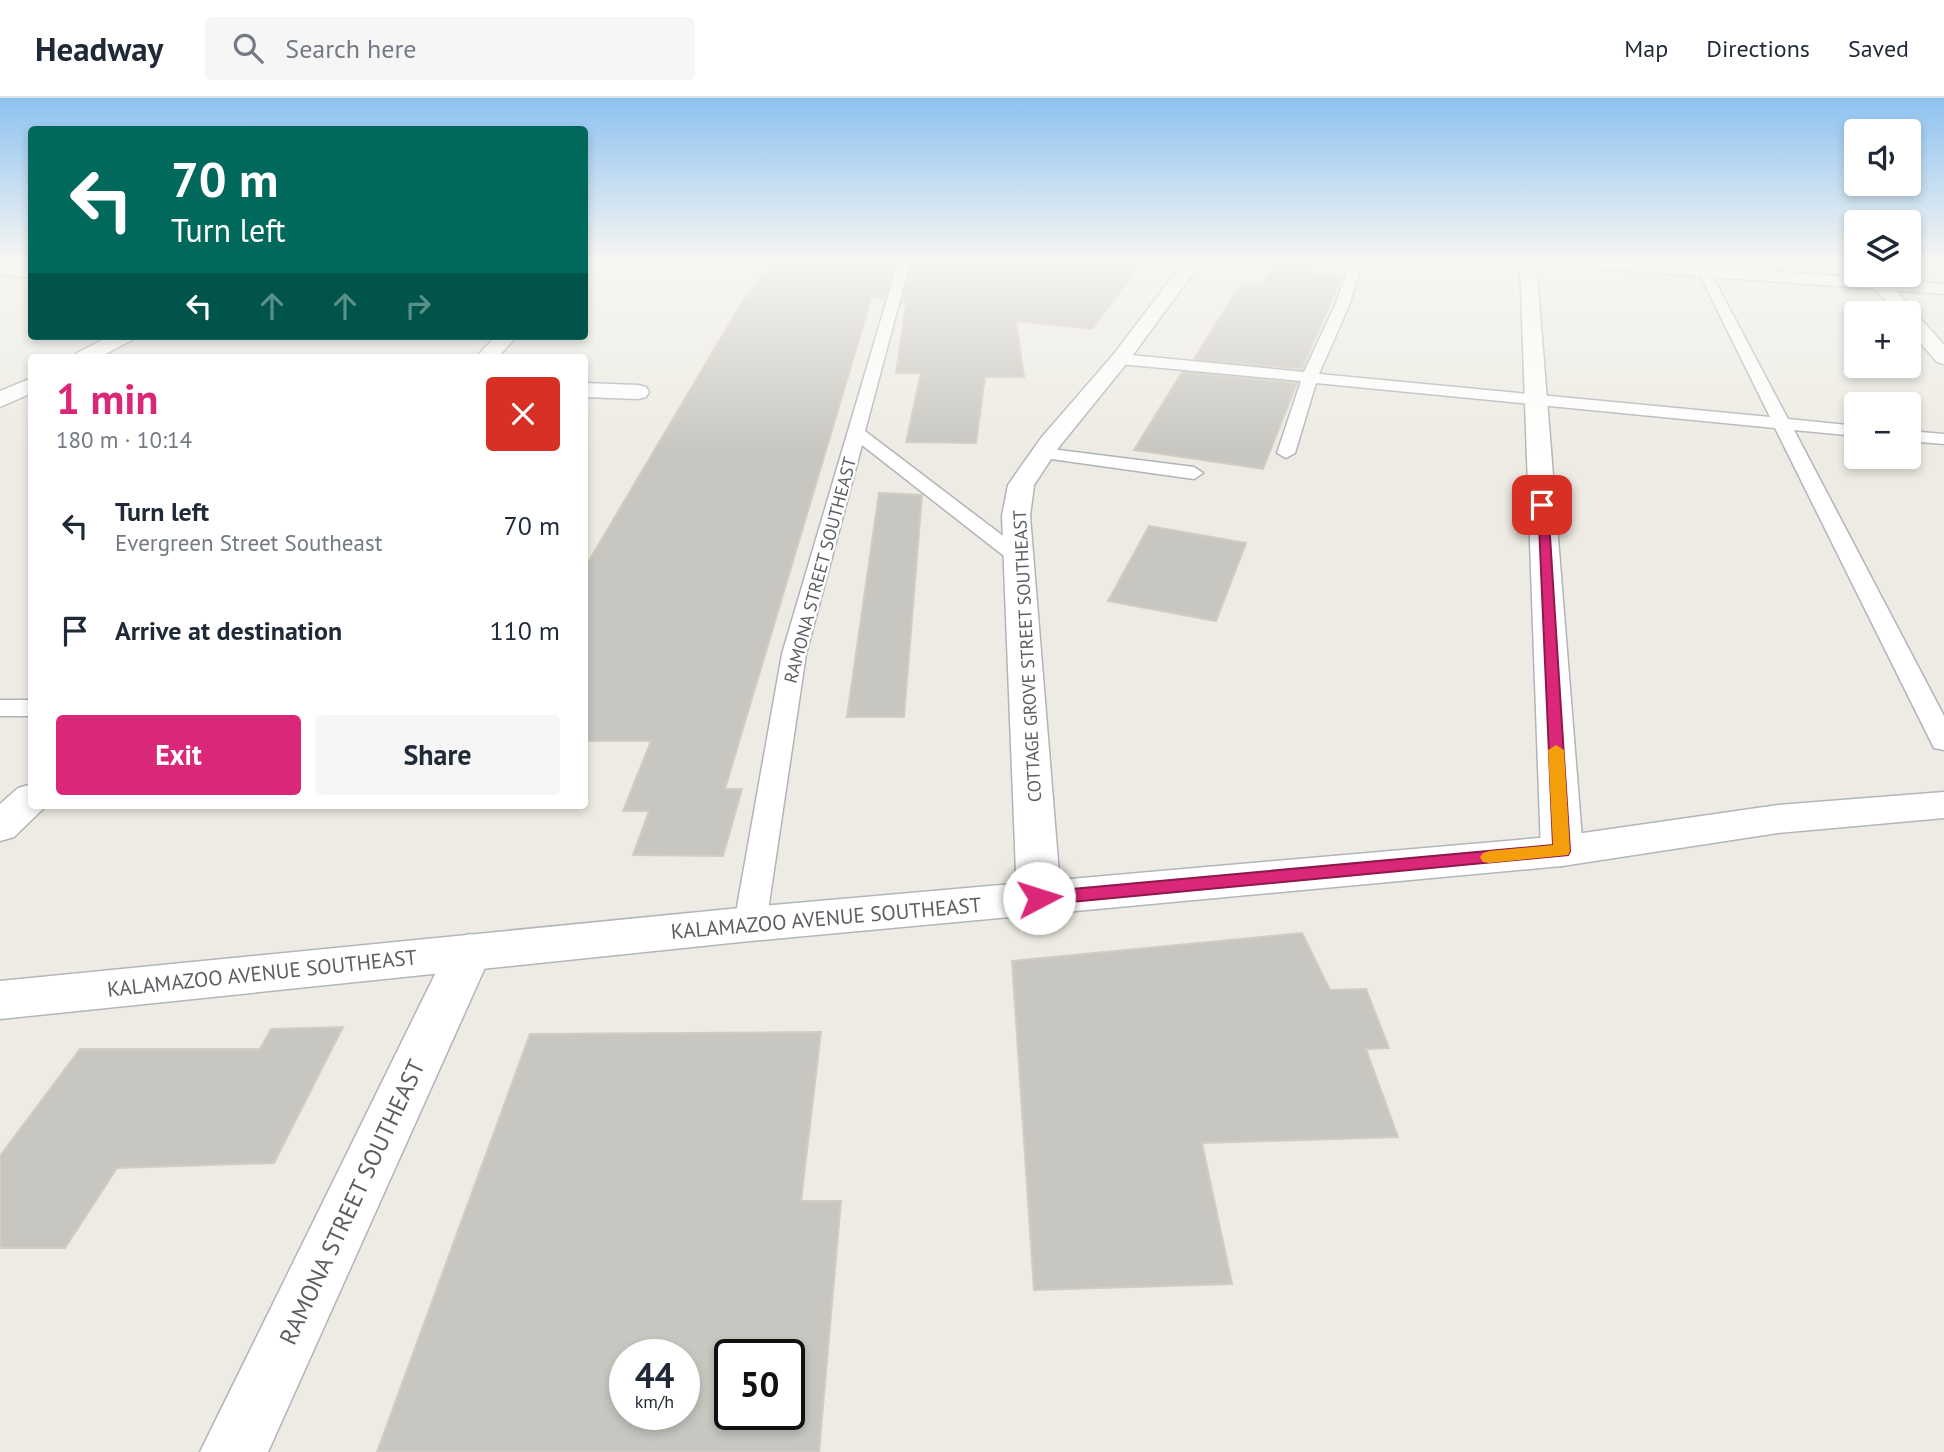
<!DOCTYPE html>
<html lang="en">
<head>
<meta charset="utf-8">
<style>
  :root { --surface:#fff; --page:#f6f6f7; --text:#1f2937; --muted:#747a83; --line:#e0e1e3; --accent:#db2777 }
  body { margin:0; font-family:"PT Sans",sans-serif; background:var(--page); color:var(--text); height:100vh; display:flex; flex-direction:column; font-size:26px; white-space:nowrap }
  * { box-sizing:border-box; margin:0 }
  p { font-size:23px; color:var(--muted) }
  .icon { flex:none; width:38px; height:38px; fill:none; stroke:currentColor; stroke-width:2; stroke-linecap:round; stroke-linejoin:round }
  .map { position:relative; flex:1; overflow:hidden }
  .side { position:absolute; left:28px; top:256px; width:560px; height:455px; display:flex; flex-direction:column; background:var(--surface); border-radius:7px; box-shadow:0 4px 10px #0003 }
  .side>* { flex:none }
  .banner { position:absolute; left:28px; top:28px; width:560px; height:214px; border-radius:7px; box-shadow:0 4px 10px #0003; background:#00695c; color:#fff; overflow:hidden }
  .tools { position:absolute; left:1844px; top:21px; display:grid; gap:14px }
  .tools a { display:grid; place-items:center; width:77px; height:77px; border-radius:7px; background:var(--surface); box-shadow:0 4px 10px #0003; font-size:35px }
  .speed { position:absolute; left:609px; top:1241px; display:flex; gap:14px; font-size:35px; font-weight:700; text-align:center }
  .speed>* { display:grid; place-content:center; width:91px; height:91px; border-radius:50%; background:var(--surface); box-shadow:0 4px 10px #0003; line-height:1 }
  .speed small { font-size:18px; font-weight:400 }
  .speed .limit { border:4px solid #111; border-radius:10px; background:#fff; color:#111 }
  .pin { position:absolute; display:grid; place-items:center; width:60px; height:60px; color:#fff; margin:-30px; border-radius:14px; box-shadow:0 4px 10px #0006 }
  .me { position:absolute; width:77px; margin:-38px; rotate:85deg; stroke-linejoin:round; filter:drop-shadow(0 0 5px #0008) }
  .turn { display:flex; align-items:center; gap:24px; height:147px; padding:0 28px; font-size:32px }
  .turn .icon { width:91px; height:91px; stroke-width:2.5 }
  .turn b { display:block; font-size:49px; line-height:60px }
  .lanes { display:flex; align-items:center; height:66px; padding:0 28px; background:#0003; justify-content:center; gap:35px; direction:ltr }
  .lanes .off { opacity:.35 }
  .round { display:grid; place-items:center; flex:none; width:74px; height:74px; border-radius:7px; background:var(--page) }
  .overview { display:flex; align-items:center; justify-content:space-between; height:119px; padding:0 28px }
  h1 { font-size:42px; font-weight:800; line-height:52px; color:var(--accent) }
  .primary-button { display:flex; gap:14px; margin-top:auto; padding:14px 28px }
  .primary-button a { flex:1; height:80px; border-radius:7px; background:var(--accent); color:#fff; font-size:28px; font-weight:800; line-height:80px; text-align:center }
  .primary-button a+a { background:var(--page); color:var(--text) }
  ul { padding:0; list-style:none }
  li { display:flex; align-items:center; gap:21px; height:105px; padding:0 28px }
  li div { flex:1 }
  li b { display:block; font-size:26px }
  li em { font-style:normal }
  header { display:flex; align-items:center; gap:42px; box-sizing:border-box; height:98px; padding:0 35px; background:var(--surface); border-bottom:2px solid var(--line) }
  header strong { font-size:33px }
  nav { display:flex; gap:38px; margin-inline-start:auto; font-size:24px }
  .search { width:490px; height:63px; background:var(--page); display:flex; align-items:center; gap:18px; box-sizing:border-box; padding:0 24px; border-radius:7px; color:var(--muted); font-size:26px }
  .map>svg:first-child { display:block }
  .building { fill:#c8c6c0; stroke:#d2cdc2; stroke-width:2; fill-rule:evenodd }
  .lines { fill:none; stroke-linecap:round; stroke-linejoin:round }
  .lane-casing { stroke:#b1b4b8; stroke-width:3 }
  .street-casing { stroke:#b1b4b8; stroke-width:3 }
  .secondary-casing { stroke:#b2b6ba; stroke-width:3 }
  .lane { fill:#fff; fill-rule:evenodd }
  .street { fill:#fff; fill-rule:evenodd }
  .secondary { fill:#fff; fill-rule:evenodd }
  .route { fill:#db2777; stroke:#8e194d; stroke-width:2 }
  .slow { fill:#f59e0b }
  .labels { text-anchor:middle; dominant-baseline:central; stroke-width:5; stroke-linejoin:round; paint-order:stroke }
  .far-street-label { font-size:18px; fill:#5b5f63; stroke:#fff }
  .street-label { font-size:21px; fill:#5b5f63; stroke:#fff }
  .near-street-label { font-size:24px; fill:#5b5f63; stroke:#fff }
</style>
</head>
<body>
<header>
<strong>Headway</strong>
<div class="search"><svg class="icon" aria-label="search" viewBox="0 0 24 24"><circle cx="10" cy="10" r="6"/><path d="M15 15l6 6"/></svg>Search here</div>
<nav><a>Map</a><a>Directions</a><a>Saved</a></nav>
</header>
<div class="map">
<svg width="1944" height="1354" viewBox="0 0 1944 1354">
  <rect width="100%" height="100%" fill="#edebe3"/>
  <!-- building -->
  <path class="building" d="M 772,164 L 895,164 L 884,201 L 872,198 L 725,691 L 742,691 L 723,758 L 633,757 L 649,713 L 623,713 L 651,643 L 584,643 L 584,471 L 741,206 Z
    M 1143,164 L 1092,231 L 1016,223 L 1024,279 L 985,279 L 976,345 L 906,344 L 921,275 L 896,275 L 906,206 L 902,205 L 913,165 Z
    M 1273,164 L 1316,164 L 1312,176 L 1342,178 L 1302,271 L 1194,261 L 1242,184 L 1264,186 Z
    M 1182,274 L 1297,285 L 1263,371 L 1134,352 Z
    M 879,395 L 922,397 L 904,619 L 847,619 Z
    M 1149,428 L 1246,445 L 1216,523 L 1108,503 Z
    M 1302,835 L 1330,892 L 1366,891 L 1389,950 L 1366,951 L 1398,1039 L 1202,1045 L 1232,1186 L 1034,1192 L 1012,863 Z
    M 343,929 L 274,1065 L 117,1070 L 65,1150 L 0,1150 L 0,1058 L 80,951 L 260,951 L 271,931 Z
    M 821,934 L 801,1103 L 841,1103 L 819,1354 L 377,1354 L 530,936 ZM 625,1256 L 684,1256 L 684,1316 L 625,1316 ZM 730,1256 L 789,1256 L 789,1316 L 730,1316 Z"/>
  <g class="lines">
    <defs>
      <path id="lane" d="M 898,164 L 910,164 L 865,333 L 1032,460 L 1029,465 L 1013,465 L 862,347 L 806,556 L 766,826 L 762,835 L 750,838 L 738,835 L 734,826 L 782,556 Z
        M 1350,164 L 1362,164 L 1350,205 L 1319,276 L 1770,319 L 1698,173 L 1700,170 L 1708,170 L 1788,321 L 1857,328 L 1857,338 L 1794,332 L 1944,618 L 1944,652 L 1934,650 L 1931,644 L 1775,330 L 1316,285 L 1295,355 L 1286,360 L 1277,355 L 1301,283 L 1120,266 L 1112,261 L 1120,256 L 1304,274 L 1336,205 Z
        M 1909,333 L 1944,336 L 1944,346 L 1909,343 Z
        M 1043,350 L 1194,369 L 1203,375 L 1194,381 L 1037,359 L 1034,355 L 1037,351 Z
        M 0,602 L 32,602 L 32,618 L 0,618 Z"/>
      <path id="street" d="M 1184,164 L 1201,164 L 1127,265 L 1059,349 L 1034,387 L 1030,418 L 1061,800 L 1054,811 L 1039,816 L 1024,811 L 1017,800 L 1002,418 L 1008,387 L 1041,340 L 1113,257 Z
        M 1520,164 L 1536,164 L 1583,753 L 1577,763 L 1562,768 L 1547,763 L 1541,753 Z
        M 1569,164 L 1644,164 L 1944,186 L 1944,196 L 1577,169 Z
        M 0,166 L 32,170 L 32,180 L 0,176 Z
        M 110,238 L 135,238 L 132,242 L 100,259 L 74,259 L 77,255 Z
        M 496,238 L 517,238 L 498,259 L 476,259 Z
        M 32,280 L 32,295 L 0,309 L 0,293 Z
        M 584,285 L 638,287 L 646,289 L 649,294 L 646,299 L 638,301 L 584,299 Z
        M 32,686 L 32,707 L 47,707 L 14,739 L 0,743 L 0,706 L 18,690 Z
        M 469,836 L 485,842 L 492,854 L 268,1354 L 200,1354 L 446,854 L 453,842 Z"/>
      <path id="secondary" d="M 1864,177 L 1882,177 L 1944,247 L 1944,266 L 1937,264 L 1909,232 L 1909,215 L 1896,215 Z
        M 1944,694 L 1944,720 L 1778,735 L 1562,768 L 750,843 L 0,921 L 0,883 L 750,809 L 1562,738 L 1778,707 Z"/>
    </defs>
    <!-- lane casing -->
    <use href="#lane" class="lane-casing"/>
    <!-- street casing -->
    <use href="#street" class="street-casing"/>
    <!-- secondary casing -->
    <use href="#secondary" class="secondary-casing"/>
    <!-- lane -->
    <use href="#lane" class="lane"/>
    <!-- street -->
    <use href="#street" class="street"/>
    <!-- secondary -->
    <use href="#secondary" class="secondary"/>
  </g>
  <!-- sky -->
  <linearGradient id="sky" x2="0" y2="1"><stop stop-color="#8dc2f0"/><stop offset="0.46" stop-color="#f7f6f2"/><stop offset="1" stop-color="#f7f6f2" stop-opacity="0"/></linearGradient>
  <rect width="1944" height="353" fill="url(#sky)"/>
  <!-- route -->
  <path class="route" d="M 1538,404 L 1548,407 L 1570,753 L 1568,757 L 1039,807 L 1033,805 L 1030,800 L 1033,796 L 1039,794 L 1553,747 Z"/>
  <!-- slow -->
  <path class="slow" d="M 1556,647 L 1564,652 L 1570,753 L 1568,757 L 1489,765 L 1483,764 L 1480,759 L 1483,755 L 1489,753 L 1553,747 L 1548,652 Z"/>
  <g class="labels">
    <!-- far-street labels -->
    <g class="far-street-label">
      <text transform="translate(820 472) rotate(-75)">RAMONA STREET SOUTHEAST</text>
      <text transform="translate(1027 558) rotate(-93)">COTTAGE GROVE STREET SOUTHEAST</text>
    </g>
    <!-- street labels -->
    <g class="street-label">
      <text transform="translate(826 820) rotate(-5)">KALAMAZOO AVENUE SOUTHEAST</text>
      <text transform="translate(262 875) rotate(-6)">KALAMAZOO AVENUE SOUTHEAST</text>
    </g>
    <!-- near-street labels -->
    <g class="near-street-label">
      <text transform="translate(352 1104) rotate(-65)">RAMONA STREET SOUTHEAST</text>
    </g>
  </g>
</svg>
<div class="tools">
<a><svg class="icon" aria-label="sound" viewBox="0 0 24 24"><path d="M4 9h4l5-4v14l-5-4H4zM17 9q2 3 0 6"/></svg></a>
<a><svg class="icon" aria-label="layers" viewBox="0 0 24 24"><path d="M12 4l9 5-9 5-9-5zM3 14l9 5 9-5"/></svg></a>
<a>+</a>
<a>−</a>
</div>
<div class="speed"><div>44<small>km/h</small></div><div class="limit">50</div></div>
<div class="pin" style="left:1542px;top:407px;background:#d93025"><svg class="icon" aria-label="arrive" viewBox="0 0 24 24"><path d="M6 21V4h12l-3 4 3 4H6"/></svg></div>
<svg class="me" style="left:1039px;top:800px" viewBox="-20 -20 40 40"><circle r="19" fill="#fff"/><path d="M0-13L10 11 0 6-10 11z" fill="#db2777"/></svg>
<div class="banner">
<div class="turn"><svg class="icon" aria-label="left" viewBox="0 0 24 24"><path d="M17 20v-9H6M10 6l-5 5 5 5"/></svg><div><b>70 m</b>Turn left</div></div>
<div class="lanes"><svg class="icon" aria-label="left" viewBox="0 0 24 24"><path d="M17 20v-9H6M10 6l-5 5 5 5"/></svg><svg class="icon off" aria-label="ahead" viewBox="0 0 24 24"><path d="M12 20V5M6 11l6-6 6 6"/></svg><svg class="icon off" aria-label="ahead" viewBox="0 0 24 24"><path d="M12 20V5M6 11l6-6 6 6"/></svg><svg class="icon off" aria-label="right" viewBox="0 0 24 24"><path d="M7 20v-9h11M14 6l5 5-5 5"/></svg></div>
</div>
<section class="side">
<div class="overview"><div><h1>1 min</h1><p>180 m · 10:14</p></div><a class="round" style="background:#d93025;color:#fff"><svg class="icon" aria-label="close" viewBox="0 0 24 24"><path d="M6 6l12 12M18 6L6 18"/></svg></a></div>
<ul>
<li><svg class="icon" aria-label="left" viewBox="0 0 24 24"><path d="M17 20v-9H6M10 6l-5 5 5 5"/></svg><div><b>Turn left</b><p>Evergreen Street Southeast</p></div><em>70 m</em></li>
<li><svg class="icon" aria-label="arrive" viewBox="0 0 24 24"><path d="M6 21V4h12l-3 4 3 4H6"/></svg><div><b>Arrive at destination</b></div><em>110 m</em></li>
</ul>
<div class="primary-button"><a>Exit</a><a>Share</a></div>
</section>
</div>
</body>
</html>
